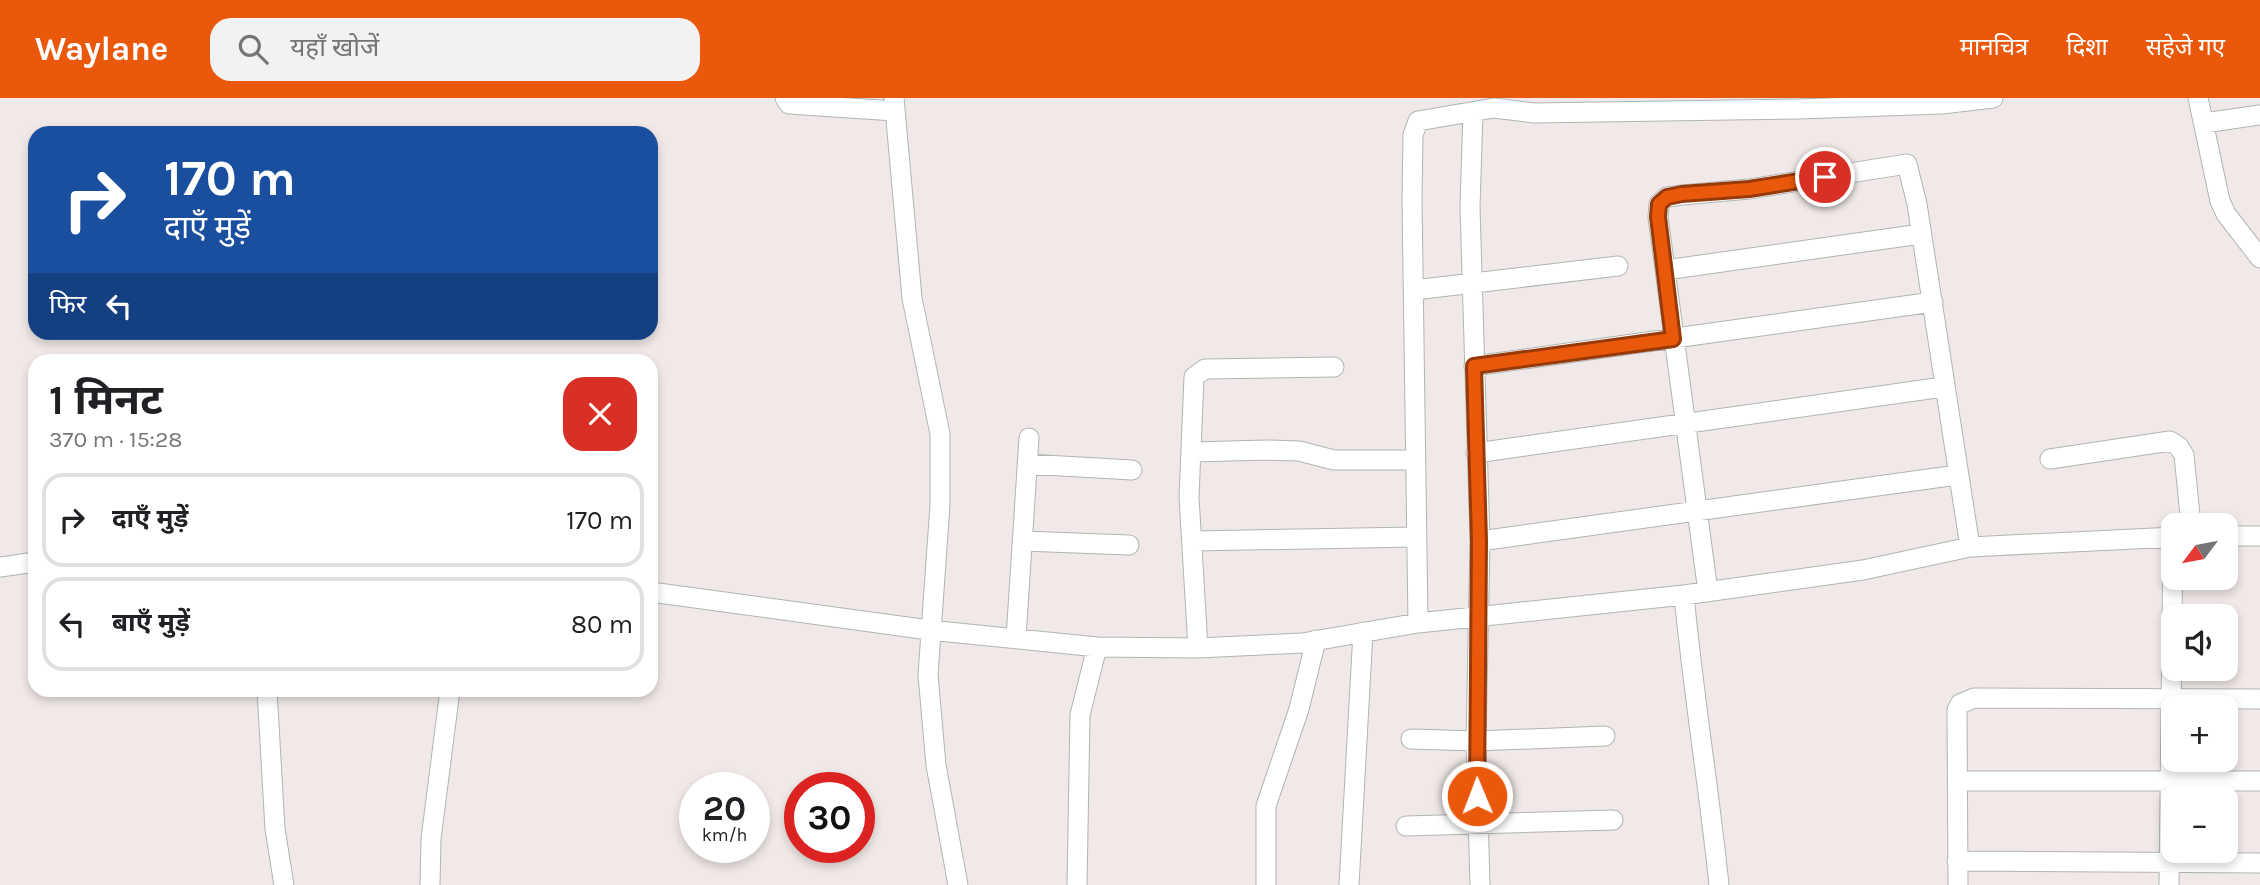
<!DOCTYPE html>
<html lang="hi">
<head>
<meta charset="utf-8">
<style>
  :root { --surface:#fff; --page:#f2f2f2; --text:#202124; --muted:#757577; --line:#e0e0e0; --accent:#ea580c }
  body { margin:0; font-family:Karla,"Noto Sans Devanagari",sans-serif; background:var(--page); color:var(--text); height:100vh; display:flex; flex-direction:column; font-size:26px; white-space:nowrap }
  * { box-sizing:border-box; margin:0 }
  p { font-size:23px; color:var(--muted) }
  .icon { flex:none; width:38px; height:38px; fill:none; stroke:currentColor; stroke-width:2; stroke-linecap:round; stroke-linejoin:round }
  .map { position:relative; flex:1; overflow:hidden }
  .details { position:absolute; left:28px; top:256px; width:630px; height:343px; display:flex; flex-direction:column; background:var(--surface); border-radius:21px; box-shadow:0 4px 10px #0003 }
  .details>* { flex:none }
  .banner { position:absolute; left:28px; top:28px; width:630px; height:214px; border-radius:21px; box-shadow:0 4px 10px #0003; background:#1a4fa0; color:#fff; overflow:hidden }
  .needle { width:46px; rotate:238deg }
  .tools { position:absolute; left:2161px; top:415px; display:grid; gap:14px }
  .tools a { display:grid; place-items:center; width:77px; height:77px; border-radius:14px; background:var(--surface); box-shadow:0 4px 10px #0003; font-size:35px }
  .speed { position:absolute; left:679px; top:674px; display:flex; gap:14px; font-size:35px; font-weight:700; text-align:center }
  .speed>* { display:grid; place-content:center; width:91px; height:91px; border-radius:50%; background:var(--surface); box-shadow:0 4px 10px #0003; line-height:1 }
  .speed small { font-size:18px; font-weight:400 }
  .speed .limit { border:10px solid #d22; background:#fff; color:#111 }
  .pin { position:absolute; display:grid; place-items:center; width:60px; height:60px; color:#fff; margin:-30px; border:4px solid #fff; border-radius:50%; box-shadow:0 2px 7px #0007 }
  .me { position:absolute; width:77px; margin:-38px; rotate:359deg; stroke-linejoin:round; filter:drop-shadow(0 0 5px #0008) }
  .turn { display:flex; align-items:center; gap:24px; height:147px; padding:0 21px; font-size:32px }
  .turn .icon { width:91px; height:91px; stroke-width:2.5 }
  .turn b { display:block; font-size:49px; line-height:60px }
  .then { display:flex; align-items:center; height:66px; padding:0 21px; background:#0003; gap:14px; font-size:26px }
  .round { display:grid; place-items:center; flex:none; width:74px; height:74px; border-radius:21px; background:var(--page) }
  .overview { display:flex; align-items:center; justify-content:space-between; height:119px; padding:0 21px }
  h1 { font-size:42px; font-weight:700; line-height:52px }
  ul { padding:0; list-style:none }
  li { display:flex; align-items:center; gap:21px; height:94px; margin:0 14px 10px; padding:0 7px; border:4px solid var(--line); border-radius:21px }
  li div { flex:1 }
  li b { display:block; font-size:26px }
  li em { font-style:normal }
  header { display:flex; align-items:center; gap:42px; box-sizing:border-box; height:98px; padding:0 35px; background:var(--accent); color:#fff }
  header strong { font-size:33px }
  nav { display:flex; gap:38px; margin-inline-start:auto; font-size:24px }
  .search { width:490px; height:63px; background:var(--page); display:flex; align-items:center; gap:18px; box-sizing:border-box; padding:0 24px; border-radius:21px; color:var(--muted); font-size:26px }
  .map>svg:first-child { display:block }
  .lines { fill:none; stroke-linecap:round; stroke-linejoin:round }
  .minor-casing { stroke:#afb5b6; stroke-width:21 }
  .minor { stroke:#fff; stroke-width:19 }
  .route-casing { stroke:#983908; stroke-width:18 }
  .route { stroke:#ea580c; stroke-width:12 }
</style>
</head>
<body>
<header>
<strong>Waylane</strong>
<div class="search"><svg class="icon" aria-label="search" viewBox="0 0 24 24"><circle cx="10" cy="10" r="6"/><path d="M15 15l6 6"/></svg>यहाँ खोजें</div>
<nav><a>मानचित्र</a><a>दिशा</a><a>सहेजे गए</a></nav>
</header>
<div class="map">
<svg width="2260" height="787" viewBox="0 0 2260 787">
  <rect width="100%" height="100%" fill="#f0e9e7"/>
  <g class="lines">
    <defs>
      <path id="minor" d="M 785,0 L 789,6 L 895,13
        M 894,0 L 912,200 L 940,336 L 940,407 L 928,577 L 936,667 L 958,787
        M 2198,0 L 2220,103 L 2226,116 L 2260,160
        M 1473,14 L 1470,109 L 1480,443 L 1476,643 L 1480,787
        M 2204,25 L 2260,17
        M 1665,172 L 1921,136
        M 1414,192 L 1618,168
        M 1474,268 L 1933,204
        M 1193,354 L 1266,352 L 1299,353 L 1334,362 L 1414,362
        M 1476,355 L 1943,289
        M 2050,361 L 2170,343 L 2179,349 L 2184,357 L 2191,427
        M 1027,366 L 1132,372
        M 2226,438 L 2260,438
        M 1022,443 L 1129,447
        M 1194,443 L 1415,439
        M 1480,443 L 1957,377
        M 0,469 L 35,464
        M 651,494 L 929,532 L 1097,549 L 1198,550 L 1302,545 L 1418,525 L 1684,497 L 1863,472 L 1970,449 L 2174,439
        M 1708,494 L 1658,119 L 1659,106 L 1667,99 L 1682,97 L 1749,91 L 1907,66 L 1917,106 L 1970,449
        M 1684,497 C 1693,594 1709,690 1719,787
        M 1418,525 L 1412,102 L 1413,37 L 1418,23 L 1494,10 L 1534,15 L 1799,11 L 1942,6 L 1993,0
        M 1016,540 L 1029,340
        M 1198,550 L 1189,399 L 1194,279 L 1205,271 L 1334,269
        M 267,592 L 275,731 L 284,787
        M 1411,641 L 1476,643 L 1605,638
        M 1959,683 L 2260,683
        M 1406,728 L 1613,722
        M 1957,763 L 2260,765
        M 430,787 L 431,741 L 450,592
        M 1077,787 L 1080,617 L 1097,549
        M 1266,787 L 1266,708 L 1299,611 L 1316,542
        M 1349,787 L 1363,534
        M 1958,787 L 1957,612 L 1960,606 L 1974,600 L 2260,601
        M 2169,787 L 2173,439"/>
    </defs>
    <!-- minor casing -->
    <use href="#minor" class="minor-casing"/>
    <!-- minor -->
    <use href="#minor" class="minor"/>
  </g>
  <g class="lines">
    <defs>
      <path id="route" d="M 1477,698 L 1479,443 L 1474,268 L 1673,241 L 1658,119 L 1659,106 L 1667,99 L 1682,96 L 1749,91 L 1825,79"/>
    </defs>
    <!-- route casing -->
    <use href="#route" class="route-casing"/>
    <!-- route -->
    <use href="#route" class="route"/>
  </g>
</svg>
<div class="tools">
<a><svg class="needle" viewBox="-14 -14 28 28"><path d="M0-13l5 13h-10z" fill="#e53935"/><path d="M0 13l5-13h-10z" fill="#757577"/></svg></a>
<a><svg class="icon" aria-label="sound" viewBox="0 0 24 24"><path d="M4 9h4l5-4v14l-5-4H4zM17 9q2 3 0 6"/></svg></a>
<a>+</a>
<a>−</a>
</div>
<div class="speed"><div>20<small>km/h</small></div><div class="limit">30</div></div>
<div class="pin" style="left:1825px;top:79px;background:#d93025"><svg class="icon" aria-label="arrive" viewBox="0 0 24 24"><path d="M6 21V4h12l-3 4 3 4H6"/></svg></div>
<svg class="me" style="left:1477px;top:698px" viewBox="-20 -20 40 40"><circle r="17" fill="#ea580c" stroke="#fff" stroke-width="3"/><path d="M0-11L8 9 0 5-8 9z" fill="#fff"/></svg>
<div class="banner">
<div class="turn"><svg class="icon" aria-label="right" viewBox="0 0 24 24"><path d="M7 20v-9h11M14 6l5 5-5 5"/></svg><div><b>170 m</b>दाएँ मुड़ें</div></div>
<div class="then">फिर<svg class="icon" aria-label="left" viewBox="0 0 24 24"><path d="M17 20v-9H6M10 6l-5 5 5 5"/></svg></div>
</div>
<section class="details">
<div class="overview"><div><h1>1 मिनट</h1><p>370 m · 15:28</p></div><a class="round" style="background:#d93025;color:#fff"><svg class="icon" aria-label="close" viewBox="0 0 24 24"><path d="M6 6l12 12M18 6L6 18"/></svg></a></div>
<ul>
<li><svg class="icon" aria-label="right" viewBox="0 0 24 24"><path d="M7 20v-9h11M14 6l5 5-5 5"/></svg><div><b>दाएँ मुड़ें</b></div><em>170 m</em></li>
<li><svg class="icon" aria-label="left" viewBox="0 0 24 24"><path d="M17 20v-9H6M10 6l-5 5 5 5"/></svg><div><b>बाएँ मुड़ें</b></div><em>80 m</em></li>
</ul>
</section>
</div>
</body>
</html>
